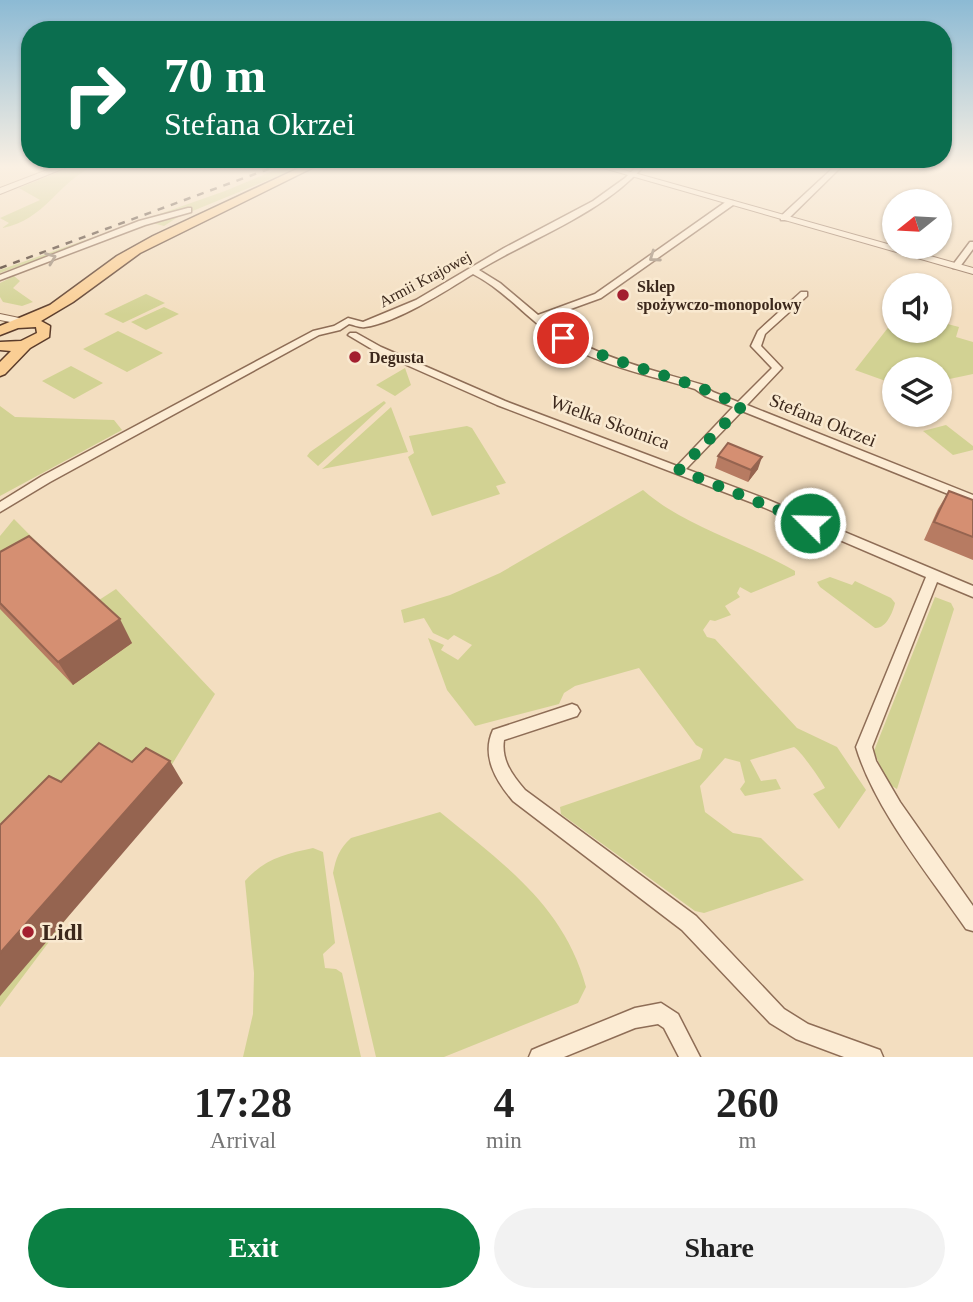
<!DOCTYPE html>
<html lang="en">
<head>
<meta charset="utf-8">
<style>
  :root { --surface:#fff; --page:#f2f2f2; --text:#222; --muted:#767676; --accent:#0b8043 }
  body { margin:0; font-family:"Times New Roman",serif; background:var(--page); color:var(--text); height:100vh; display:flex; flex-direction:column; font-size:26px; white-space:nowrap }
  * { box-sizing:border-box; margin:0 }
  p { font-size:23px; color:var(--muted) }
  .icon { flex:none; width:38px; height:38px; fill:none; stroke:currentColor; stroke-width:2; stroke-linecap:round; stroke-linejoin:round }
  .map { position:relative; height:1057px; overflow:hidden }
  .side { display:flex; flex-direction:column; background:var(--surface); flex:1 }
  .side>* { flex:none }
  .guide { position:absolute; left:21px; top:21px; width:931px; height:147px; border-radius:28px; box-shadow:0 2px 5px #0004; background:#0b6e4f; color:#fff; overflow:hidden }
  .needle { width:46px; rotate:252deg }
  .controls { position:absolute; left:882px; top:189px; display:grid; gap:14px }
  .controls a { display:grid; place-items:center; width:70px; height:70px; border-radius:50%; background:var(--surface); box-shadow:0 2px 5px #0004; font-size:35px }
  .pin { position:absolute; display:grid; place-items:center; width:60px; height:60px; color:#fff; margin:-30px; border:4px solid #fff; border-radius:50%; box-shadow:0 2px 7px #0007 }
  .me { position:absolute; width:77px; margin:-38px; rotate:293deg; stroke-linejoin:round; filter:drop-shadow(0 0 5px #0008) }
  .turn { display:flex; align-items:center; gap:24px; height:147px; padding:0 28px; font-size:32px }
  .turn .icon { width:91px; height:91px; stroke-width:2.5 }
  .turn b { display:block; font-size:49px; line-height:60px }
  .eta { display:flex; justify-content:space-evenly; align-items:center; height:119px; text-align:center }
  .eta b { font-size:42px; font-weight:800; line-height:49px }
  .primary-button { display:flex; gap:14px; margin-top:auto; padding:14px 28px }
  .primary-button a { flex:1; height:80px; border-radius:42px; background:var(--accent); color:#fff; font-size:28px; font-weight:800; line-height:80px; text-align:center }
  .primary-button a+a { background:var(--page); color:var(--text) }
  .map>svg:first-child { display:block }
  .green { fill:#d2d293 }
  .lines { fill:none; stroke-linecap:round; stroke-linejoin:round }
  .minor-casing { stroke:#8e6d56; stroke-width:3 }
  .tertiary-casing { stroke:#8e6d56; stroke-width:2 }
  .primary-casing { stroke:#5b3c2b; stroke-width:3 }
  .minor { fill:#fcecd4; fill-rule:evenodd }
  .tertiary { fill:#fcecd4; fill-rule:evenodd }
  .primary { fill:#face94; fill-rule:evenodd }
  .rail { stroke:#3c281c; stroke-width:2.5; stroke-dasharray:7 7; stroke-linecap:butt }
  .wall { fill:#b77b62 }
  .shaded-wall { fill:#956450 }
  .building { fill:#d58f72; stroke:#956450; stroke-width:2 }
  .oneway { stroke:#9c8a78 }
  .route { stroke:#0b8043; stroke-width:12; stroke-dasharray:0 21.6 }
  .poi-dot { fill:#a31f2f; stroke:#f9e9d0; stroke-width:2.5 }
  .labels { text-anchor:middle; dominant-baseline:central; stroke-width:5; stroke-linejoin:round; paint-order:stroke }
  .far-street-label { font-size:16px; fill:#3c281c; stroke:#f9e9d0 }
  .far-poi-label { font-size:16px; font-weight:bold; fill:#3c281c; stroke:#f9e9d0; text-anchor:start }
  .street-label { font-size:19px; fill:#3c281c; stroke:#f9e9d0 }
  .near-poi-label { font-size:23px; font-weight:bold; fill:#3c281c; stroke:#f9e9d0; text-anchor:start }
</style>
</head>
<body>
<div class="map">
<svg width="973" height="1057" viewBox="0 0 973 1057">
  <rect width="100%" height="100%" fill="#f3dec0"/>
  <!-- green -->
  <path class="green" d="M 71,167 L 93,167 C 57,182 46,220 2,228 L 9,223 L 0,218 L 40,200 L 19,188 Z
    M 282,167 L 300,167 L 178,217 L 164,226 L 145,221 L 0,273 L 0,270 L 225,191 Z
    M 14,276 L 20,281 L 13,288 L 33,302 L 22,306 L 3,302 L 0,297 L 0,283 Z
    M 146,294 L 165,303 L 123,323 L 104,314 Z
    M 164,307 L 179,314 L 146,330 L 131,322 Z
    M 894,320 L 894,331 L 940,331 L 940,322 L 959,327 L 956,337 L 973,342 L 973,374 L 940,381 L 940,369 L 894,369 L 894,384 L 855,370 Z
    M 118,331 L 163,353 L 127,372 L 83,349 Z
    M 71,366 L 103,383 L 74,399 L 42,381 Z
    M 405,368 L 411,385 L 395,396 L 376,385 Z
    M 384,401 L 386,403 L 318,466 L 307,456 L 310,452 Z
    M 0,406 L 15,417 L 114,420 L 122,430 L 0,496 Z
    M 391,407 L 408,452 L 322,469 L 327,465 Z
    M 946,425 L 973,446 L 973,450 L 953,455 L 923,431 Z
    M 467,426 L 472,428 L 506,483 L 496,486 L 500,494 L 432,516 L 408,457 L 414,453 L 409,436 Z
    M 643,490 C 685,527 745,542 795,571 L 795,575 L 751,593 L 740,587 L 737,593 L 740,597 L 725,606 L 731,615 L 715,621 L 710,620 L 703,630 L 707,637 L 715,639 L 797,728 L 837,747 L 866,790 L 839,829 L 813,794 L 825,788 C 821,780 800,750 794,747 L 750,760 L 761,781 L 776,779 L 781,789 L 745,796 L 740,789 L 745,782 L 740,762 L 725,758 L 700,786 L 705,812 L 733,833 L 761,838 L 804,880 L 704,913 L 695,911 L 561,814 L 560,807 L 700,759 L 703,749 L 696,745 L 639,668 L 575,686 L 564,693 L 559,704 L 475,726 L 447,690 L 428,638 L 444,645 L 441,650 L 458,660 L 472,645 L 454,635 L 448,640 L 433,633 L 424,618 L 404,623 L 401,610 L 450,595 L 500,573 Z
    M 14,519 L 96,602 L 116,589 L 215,694 L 127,838 L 0,1007 L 0,536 Z
    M 830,577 L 852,585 L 855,581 L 891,598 L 895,603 C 893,612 886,629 875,628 L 820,587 L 817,582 Z
    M 935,597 L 951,603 L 954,609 L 897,789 L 887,783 L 874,751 Z
    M 440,812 C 502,863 564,905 586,987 L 578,1003 L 444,1057 L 376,1057 L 333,873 C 336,858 339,849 351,838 Z
    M 313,848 L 323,852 L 335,943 L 323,954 L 325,968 L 336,969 L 342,973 L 361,1057 L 243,1057 L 253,1014 L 254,973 L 245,881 C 264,859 285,854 313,848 Z"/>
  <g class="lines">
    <defs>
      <path id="minor" d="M 636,167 L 643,167 C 601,214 532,238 479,270 L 500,283 L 538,315 L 595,294 L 727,201 L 733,201 L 733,205 L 601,298 L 543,319 C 589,357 647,368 703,385 L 713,392 L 738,402 L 772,368 L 751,346 L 758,331 L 801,292 L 807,292 L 807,296 L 765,334 L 761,346 L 782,368 L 747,405 L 973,495 L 973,504 L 742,411 L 686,469 L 766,499 L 973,586 L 973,597 L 937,582 L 872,747 L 876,761 L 900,802 L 973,906 L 973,931 L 966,929 C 929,875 875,810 856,747 L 926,577 L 758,505 L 497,405 L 375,351 L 348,335 L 350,333 L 356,333 L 381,347 L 505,401 L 677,466 L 733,407 L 705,396 L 695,389 C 650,375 599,366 559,340 C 528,320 506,291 473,274 C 446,291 396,323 365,327 C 360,328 354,325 349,324 L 340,330 L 319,335 L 50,482 L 0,512 L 0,502 L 42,476 L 313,331 L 334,326 L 348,318 L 363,322 L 416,300 L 504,248 L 593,201 L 625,178 Z
        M 834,167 L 841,167 L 787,220 L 781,220 L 781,216 Z
        M 188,208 L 191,208 L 191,212 L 145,225 L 0,280 L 0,275 L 139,221 Z
        M 970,242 L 973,242 L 973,249 L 959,268 L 953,268 L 952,266 Z
        M 572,704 L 577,706 L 580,711 L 577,716 L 504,740 C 501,760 512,775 525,790 L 696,916 L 784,1009 L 808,1024 L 880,1050 L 883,1057 L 844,1057 L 796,1039 L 770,1023 L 682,930 L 513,801 C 496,781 481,756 493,730 Z
        M 661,1003 L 678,1014 L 700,1057 L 679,1057 L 664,1028 L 658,1024 L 635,1028 L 564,1057 L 529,1057 L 532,1050 L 539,1047 L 635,1008 Z"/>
      <path id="tertiary" d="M 55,167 L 67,167 L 0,194 L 0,188 Z
        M 600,167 L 613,167 L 973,268 L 973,274 Z
        M 0,314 L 29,320 L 31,322 L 25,325 L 0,320 Z"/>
      <path id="primary" d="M 301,167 L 314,167 L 140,253 L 73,302 L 41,321 L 50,326 L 49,337 L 30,348 L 5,374 L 0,376 L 0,362 L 11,351 L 0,350 L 0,342 L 21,341 L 37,333 L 36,327 L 18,328 L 0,335 L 0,326 L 50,305 L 117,256 L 153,236 Z"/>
    </defs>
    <!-- minor casing -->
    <use href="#minor" class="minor-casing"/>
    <!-- tertiary casing -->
    <use href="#tertiary" class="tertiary-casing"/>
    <!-- primary casing -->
    <use href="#primary" class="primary-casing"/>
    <!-- minor -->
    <use href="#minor" class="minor"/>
    <!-- tertiary -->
    <use href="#tertiary" class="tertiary"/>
    <!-- primary -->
    <use href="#primary" class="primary"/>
    <!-- rail -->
    <path class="rail" d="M 0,268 L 274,167"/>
  </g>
  <!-- wall -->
  <path class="wall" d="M 718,456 L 758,469 L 748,482 L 715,468 Z
    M 949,491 L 973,500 L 973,560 L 924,540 L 938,509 Z
    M 0,552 L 132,643 L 73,685 L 0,609 Z"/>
  <!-- shaded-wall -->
  <path class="shaded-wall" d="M 762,457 L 758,469 L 748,482 L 751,470 Z
    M 120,619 L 132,643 L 73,685 L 58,662 Z
    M 170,761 L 183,783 L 0,996 L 0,953 Z"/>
  <!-- building -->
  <path class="building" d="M 728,443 L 762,457 L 751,470 L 718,456 Z
    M 949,491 L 973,500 L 973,537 L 934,522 Z
    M 29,536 L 120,619 L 58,662 L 0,603 L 0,552 Z
    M 99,743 L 132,762 L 146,748 L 170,761 L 0,953 L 0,825 L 49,776 L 61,782 Z"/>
  <!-- one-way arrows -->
  <defs><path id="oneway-chevron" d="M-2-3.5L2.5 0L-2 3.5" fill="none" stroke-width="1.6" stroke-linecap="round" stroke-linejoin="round" transform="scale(1.75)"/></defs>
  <g class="oneway">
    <use href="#oneway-chevron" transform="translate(654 257) rotate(145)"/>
    <use href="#oneway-chevron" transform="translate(51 258) rotate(-21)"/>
  </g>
  <!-- sky -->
  <linearGradient id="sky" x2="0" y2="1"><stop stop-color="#8cbad4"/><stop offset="0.53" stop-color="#faf0e3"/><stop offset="1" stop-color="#faf0e3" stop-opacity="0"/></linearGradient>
  <rect width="973" height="315" fill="url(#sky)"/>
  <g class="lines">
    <!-- route -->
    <path class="route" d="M 563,338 L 607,357 L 699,387 L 742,406 L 679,470 L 810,523"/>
  </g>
  <!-- markers -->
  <g class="poi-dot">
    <circle cx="623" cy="295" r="7"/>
    <circle cx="355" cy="357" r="7"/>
    <circle cx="28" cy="932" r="7"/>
  </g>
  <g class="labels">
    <!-- far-street labels -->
    <g class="far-street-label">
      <text transform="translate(425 279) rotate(-28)">Armii Krajowej</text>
    </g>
    <!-- far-poi labels -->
    <g class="far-poi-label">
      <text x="637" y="286">Sklep<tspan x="637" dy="18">spożywczo-monopolowy</tspan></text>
      <text x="369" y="357">Degusta</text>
    </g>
    <!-- street labels -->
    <g class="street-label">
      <text transform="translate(823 420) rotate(22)">Stefana Okrzei</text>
      <text transform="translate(610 422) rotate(20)">Wielka Skotnica</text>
    </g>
    <!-- near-poi labels -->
    <g class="near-poi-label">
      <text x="42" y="932">Lidl</text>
    </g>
  </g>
</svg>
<div class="controls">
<a><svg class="needle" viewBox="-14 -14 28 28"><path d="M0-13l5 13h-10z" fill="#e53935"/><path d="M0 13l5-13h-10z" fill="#767676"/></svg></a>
<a><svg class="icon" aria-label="sound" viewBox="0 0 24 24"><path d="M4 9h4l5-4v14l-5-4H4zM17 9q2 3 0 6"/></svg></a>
<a><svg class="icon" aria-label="layers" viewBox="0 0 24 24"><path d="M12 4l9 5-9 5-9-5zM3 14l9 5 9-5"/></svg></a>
</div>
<div class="pin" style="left:563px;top:338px;background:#d93025"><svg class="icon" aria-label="arrive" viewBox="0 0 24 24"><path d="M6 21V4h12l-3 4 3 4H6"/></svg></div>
<svg class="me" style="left:810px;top:523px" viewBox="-20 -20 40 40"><circle r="17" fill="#0b8043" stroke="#fff" stroke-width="3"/><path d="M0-11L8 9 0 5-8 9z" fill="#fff"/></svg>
<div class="guide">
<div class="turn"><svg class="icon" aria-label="right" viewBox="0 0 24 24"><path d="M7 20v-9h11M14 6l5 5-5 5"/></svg><div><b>70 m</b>Stefana Okrzei</div></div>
</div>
</div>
<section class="side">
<div class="eta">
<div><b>17:28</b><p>Arrival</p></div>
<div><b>4</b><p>min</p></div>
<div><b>260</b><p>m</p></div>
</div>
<div class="primary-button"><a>Exit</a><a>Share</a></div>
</section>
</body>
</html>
